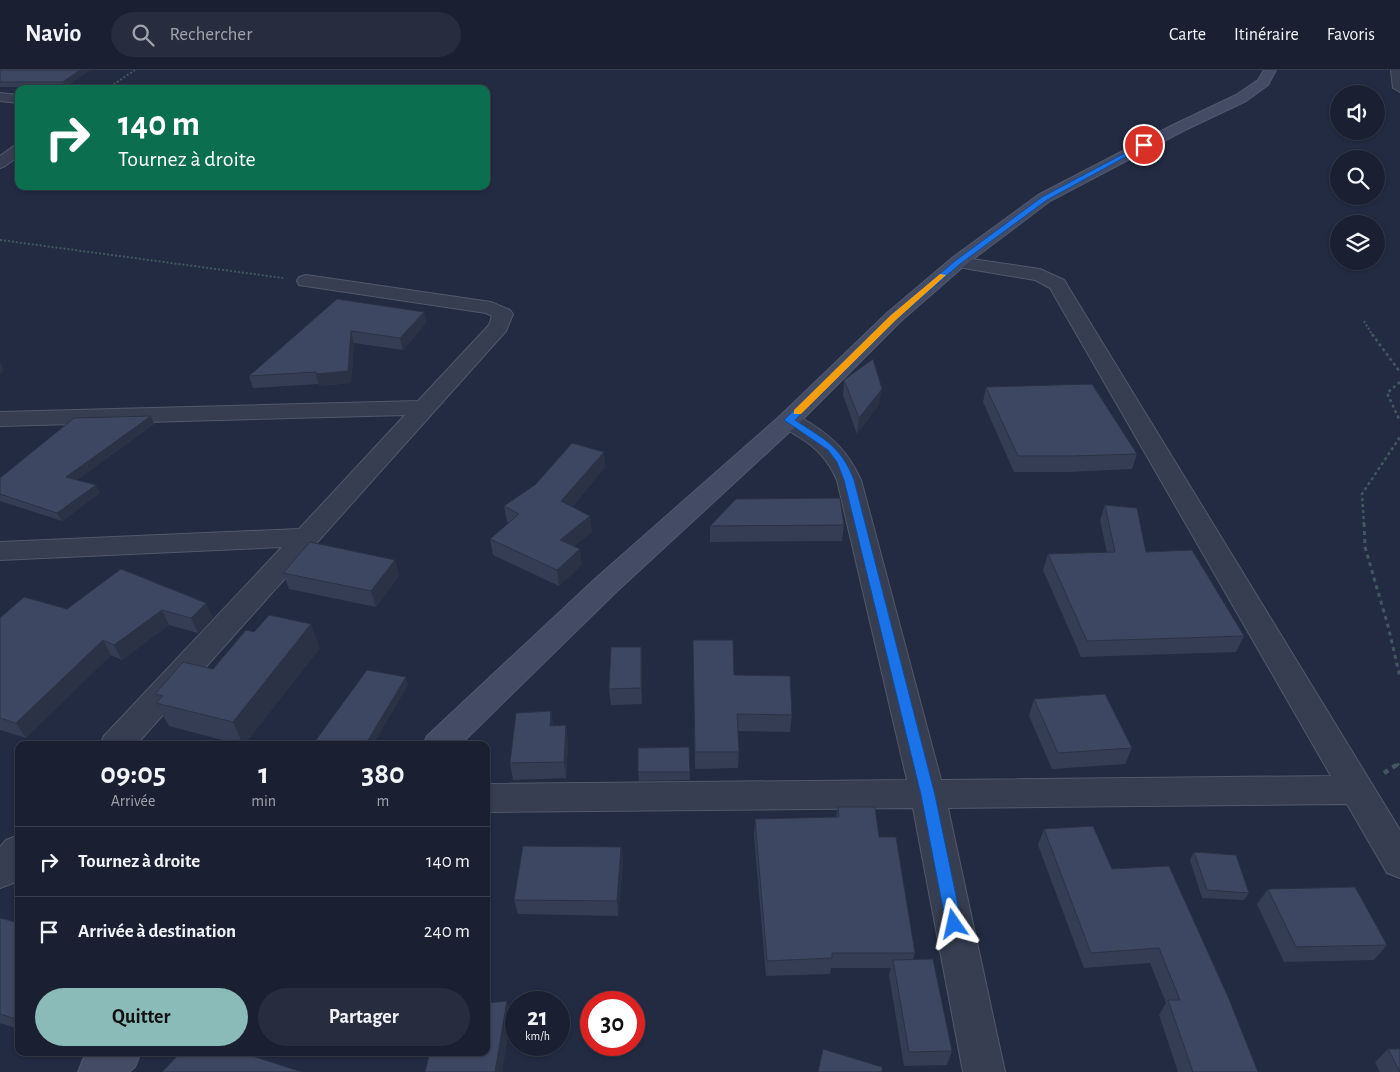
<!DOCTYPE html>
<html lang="fr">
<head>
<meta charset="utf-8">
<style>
  :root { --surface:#1a2032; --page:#272d3e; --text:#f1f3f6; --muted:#9fa3ac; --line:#383e4d; --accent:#8bbbb9 }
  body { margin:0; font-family:"Alegreya Sans",sans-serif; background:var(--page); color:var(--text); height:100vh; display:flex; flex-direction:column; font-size:19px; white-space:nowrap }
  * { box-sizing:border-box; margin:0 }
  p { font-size:16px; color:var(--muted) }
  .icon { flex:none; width:28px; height:28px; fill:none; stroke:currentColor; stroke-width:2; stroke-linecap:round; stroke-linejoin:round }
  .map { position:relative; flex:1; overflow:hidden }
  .drawer { position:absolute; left:15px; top:671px; width:475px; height:315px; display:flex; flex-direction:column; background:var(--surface); border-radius:10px; box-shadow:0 1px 4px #0004,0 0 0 1px var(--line) }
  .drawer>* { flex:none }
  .top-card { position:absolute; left:15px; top:15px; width:475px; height:105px; border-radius:10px; box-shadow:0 1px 4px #0004,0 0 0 1px var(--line); background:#0b6e4f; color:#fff; overflow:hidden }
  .controls { position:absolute; left:1330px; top:15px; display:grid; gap:10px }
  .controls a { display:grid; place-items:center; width:55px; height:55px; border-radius:50%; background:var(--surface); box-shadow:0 1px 4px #0004,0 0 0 1px var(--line); font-size:25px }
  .speed { position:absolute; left:505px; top:921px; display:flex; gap:10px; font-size:25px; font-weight:700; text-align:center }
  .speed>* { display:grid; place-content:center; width:65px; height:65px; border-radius:50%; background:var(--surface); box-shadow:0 1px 4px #0004,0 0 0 1px var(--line); line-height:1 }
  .speed small { font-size:12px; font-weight:400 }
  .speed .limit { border:8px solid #d22; background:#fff; color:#111 }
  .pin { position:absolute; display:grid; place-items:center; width:42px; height:42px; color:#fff; margin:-21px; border:2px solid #fff; border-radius:50%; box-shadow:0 1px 5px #0007 }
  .me { position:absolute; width:55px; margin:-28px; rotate:349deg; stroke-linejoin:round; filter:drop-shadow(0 0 4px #0008) }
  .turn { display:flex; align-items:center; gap:18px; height:105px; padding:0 20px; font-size:22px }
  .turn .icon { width:65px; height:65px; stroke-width:2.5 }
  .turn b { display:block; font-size:35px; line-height:42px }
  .eta { display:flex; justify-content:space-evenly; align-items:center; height:85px; text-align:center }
  .eta b { font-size:30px; font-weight:600; line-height:35px }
  .action { display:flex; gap:10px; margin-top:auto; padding:10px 20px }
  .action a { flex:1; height:58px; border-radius:30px; background:var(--accent); color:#111; font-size:20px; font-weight:600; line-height:58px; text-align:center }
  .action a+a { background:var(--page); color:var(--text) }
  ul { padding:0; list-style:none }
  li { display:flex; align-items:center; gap:15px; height:70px; padding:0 20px; border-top:1px solid var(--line) }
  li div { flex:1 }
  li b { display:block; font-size:19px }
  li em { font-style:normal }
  header { display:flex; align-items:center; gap:30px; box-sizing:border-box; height:70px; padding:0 25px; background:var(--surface); border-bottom:1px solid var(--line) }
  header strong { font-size:24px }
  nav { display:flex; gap:28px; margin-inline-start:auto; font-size:18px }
  .search { width:350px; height:45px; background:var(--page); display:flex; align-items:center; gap:12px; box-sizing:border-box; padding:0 18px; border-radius:28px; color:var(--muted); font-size:19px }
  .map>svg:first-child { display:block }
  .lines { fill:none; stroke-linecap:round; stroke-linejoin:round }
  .minor-casing { stroke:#51596c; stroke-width:2 }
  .secondary-casing { stroke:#51596c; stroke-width:2 }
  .path-far3 { stroke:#42585f; stroke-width:2; stroke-dasharray:2 2; stroke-linecap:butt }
  .path-far2 { stroke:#42585f; stroke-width:2.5; stroke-dasharray:3 3; stroke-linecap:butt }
  .path-far1 { stroke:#42585f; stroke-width:3; stroke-dasharray:4 4; stroke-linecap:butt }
  .path { stroke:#42585f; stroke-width:4.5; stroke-dasharray:5 5; stroke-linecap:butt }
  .minor { fill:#373e51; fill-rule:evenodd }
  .secondary { fill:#444c65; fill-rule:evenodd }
  .wall { fill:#353d54 }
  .shaded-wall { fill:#2b3245 }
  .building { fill:#3e4762; stroke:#2b3245 }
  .route { fill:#1a73e8; stroke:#114b97 }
  .slow { fill:#f59e0b }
</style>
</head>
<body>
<header>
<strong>Navio</strong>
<div class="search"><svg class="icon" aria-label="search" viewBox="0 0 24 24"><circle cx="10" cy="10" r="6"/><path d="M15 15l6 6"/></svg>Rechercher</div>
<nav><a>Carte</a><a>Itinéraire</a><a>Favoris</a></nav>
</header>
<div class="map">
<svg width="1400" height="1002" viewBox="0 0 1400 1002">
  <rect width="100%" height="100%" fill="#222b42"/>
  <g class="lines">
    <defs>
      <path id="minor" d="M 1391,0 L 1400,0 L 1400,22 L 1393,18 Z
        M 0,23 L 19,25 L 19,33 L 0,31 Z
        M 19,75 L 19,86 L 5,96 L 0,98 L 0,86 L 14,76 Z
        M 958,187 L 1040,199 L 1064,210 L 1400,760 L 1400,808 L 1387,803 L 1347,734 L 948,738 L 1005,1002 L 963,1002 L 913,738 L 486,742 L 486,714 L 907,710 L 837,410 C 828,390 817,378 799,367 C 791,362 783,358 777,350 L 781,345 C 793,342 799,347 810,353 C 834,368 849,384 861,410 L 941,710 L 1331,706 L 1050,218 L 1035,210 L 952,196 L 949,192 L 952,188 Z
        M 306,205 L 491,232 L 510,240 L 513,244 L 506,261 L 136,675 L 100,675 L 104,666 L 282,477 L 0,490 L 0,472 L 299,459 L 405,345 L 0,356 L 0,342 L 418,331 L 489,255 L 492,246 L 486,243 L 299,215 L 297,211 L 299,207 Z
        M 19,765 L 19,807 L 13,813 L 0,818 L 0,777 L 6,770 Z"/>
      <path id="secondary" d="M 1264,0 L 1276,0 L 1268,15 L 1246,31 L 1183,61 L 1050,131 L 964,196 L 901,251 L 797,355 L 615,523 L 460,675 L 423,675 L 427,666 L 595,509 L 781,345 L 887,243 L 952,188 L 1038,125 L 1173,55 L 1236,25 L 1258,10 Z
        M 89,982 L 141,982 L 135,997 L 129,1002 L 78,1002 L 84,987 Z"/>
    </defs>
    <!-- minor casing -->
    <use href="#minor" class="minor-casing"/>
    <!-- secondary casing -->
    <use href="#secondary" class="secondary-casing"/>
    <!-- path-far3 -->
    <path class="path-far3" d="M 107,19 L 135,0
      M 0,170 L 283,208
      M 1364,251 L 1373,266"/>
    <!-- path-far2 -->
    <path class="path-far2" d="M 1372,264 L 1400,302
      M 1400,312 L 1387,323 L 1400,351
      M 1364,455 L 1362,424 L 1400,367"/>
    <!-- path-far1 -->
    <path class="path-far1" d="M 1364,453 L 1365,477 L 1388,556 L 1400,607
      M 1396,696 L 1400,693"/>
    <!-- path -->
    <path class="path" d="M 1384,703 L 1398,694"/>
    <!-- minor -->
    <use href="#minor" class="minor"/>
    <!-- secondary -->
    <use href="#secondary" class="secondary"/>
  </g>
  <!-- wall -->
  <path class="wall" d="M 0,0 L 90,0 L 65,17 L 0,17 Z
    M 337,229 L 424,242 L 426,253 L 403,280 L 354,273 L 351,313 L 319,316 L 319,314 L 253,318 L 249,306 Z
    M 844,310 L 879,334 L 857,364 L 843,325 Z
    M 986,317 L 1137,384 L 1132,399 L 1069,402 L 1014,402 L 983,332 Z
    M 151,346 L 154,354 L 77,410 L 100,423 L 62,451 L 0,431 L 0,408 Z
    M 604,382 L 605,397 L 572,437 L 590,446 L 592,462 L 574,476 L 582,495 L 559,516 L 493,485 L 490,469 L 509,453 L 507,452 L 504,436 Z
    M 1105,435 L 1146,482 L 1244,566 L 1236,582 L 1081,587 L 1043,500 L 1048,484 L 1107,483 L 1100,450 Z
    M 844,455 L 842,471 L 710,472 L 710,456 Z
    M 395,490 L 399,506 L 376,537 L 289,519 L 283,503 Z
    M 121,499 L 213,547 L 198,563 L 169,555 L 122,590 L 111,585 L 26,668 L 0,660 L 0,548 L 67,539 Z
    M 693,570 L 734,605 L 792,645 L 790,662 L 737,661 L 739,682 L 738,698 L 695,699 Z
    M 320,578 L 244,675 L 241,675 L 169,656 L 156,633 L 158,631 L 155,624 L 213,599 Z
    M 642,593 L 642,634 L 611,635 L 609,619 Z
    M 1034,629 L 1132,678 L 1125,694 L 1052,699 L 1029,646 Z
    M 551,641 L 553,656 L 568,671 L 566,708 L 513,710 L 510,693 Z
    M 689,677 L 690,710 L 639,711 L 638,702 Z
    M 838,737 L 879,767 L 915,883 L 913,890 L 952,981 L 947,995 L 904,996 L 889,905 L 891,898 L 831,898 L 830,904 L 766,906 L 754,765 L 755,749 L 836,747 Z
    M 1044,759 L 1112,799 L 1258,1002 L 1178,1002 L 1159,945 L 1166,933 L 1150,893 L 1084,898 L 1038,775 Z
    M 621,777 L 623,792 L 618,846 L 518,844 L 514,830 Z
    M 1194,782 L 1249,823 L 1244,830 L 1202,828 L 1190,790 Z
    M 1268,819 L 1387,875 L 1374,890 L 1284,892 L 1257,834 Z
    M 0,848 L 19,853 L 19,959 L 0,953 Z
    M 511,945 L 502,1002 L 425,1002 L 429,987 L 290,982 L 486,982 Z
    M 1388,979 L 1400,1002 L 1380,1002 L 1375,992 Z"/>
  <!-- shaded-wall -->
  <path class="shaded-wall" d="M 80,0 L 90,0 L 65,17 L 63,12 Z
    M 424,242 L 426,253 L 403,280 L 400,268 Z
    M 351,261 L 354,273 L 351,313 L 319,316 L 316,304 Z
    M 0,291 L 4,300 L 0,305 Z
    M 882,319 L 879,334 L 857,364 L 859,348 Z
    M 151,346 L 154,354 L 70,415 L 66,407 Z
    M 604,382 L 605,397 L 563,447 L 561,431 Z
    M 96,415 L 100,423 L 62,451 L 57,443 Z
    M 590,446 L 592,462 L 562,486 L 560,470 Z
    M 580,479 L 582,495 L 559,516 L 557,500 Z
    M 395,490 L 399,506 L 376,537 L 371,521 Z
    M 206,533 L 213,547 L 198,563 L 191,548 Z
    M 162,540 L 169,555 L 122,590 L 114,575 Z
    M 311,554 L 320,578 L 244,675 L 243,675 L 233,652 Z
    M 103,570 L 111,585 L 26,668 L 16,653 Z
    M 641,577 L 642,593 L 642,634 L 641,618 Z
    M 406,607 L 408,615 L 373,675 L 365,675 Z
    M 551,641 L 554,658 L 550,656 Z
    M 566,655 L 568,671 L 566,708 L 564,692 Z
    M 621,777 L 623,792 L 618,846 L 617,831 Z
    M 507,931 L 511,945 L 502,1002 L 495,1002 Z"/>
  <!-- building -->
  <path class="building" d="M 0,0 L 80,0 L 63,12 L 0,12 Z
    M 337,229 L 424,242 L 400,268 L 351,261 L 348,301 L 316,304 L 316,302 L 249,306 Z
    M 873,289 L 882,319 L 859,348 L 844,310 Z
    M 1092,314 L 1137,384 L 1073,386 L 1018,386 L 986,317 Z
    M 151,346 L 66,407 L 96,415 L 57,443 L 0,424 L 0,408 L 74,348 Z
    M 572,373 L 604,382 L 561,431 L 590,446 L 560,470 L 580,479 L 557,500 L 490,469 L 519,444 L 504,436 L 536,414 Z
    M 840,428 L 844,455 L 710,456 L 736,429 Z
    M 1105,435 L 1137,438 L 1146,482 L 1192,480 L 1244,566 L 1087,571 L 1048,484 L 1115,482 Z
    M 310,472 L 395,490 L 371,521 L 283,503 Z
    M 121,499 L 206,533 L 191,548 L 162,540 L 114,575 L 103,570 L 16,653 L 0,648 L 0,548 L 24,527 L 67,539 Z
    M 269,545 L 311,554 L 233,652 L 156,633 L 163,626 L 155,624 L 183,592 L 213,599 L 246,560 L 254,562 Z
    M 693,570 L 733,570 L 734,605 L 790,606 L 792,645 L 737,644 L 739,682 L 695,682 Z
    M 611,577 L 641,577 L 641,618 L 609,619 Z
    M 367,600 L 406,607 L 365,675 L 317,675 L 313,674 Z
    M 1105,624 L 1132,678 L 1058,683 L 1034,629 Z
    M 551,641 L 550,656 L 566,655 L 564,692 L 510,693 L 516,643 Z
    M 689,677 L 690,702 L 638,702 L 638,678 Z
    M 838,737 L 875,737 L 879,767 L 896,767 L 915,883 L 832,883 L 832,888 L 767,891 L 755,749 L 839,747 Z
    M 1093,756 L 1112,799 L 1169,796 L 1229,929 L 1258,1002 L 1193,1002 L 1168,930 L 1180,930 L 1159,878 L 1091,883 L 1044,759 Z
    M 523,776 L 621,777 L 617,831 L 514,830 Z
    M 1194,782 L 1236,785 L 1249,823 L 1207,820 Z
    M 1355,817 L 1387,875 L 1296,877 L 1268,819 Z
    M 0,848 L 19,853 L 19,950 L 0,944 Z
    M 933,889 L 952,981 L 909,982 L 893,890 Z
    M 507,931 L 495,1002 L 425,1002 L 430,982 L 486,982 L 486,933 Z
    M 823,979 L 882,997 L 882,1002 L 818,1002 Z
    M 1388,979 L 1400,979 L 1400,1002 Z
    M 181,982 L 240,982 L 302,1002 L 162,1002 Z"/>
  <!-- route -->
  <path class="route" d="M 1142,74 L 1147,75 L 1047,130 L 960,194 L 897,249 L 795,350 C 825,370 840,375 854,410 L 935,725 L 962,854 L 960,860 L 954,862 L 948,860 L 946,854 L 921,725 L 844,410 L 837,392 L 828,380 L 784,350 L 891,245 L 955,191 L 1042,127 Z"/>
  <!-- slow -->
  <path class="slow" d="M 940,204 L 946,205 L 897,249 L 801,344 L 794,344 L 794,340 L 891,245 Z"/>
</svg>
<div class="controls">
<a><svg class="icon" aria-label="sound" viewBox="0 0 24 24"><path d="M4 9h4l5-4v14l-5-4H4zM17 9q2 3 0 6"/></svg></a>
<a><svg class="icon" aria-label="search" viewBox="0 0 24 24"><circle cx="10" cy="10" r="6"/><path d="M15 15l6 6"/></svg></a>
<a><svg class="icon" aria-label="layers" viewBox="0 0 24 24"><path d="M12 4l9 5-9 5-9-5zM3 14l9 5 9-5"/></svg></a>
</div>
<div class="speed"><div>21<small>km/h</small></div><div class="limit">30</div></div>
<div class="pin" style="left:1144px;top:75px;background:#d93025"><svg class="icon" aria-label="arrive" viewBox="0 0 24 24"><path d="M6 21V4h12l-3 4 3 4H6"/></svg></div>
<svg class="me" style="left:954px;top:854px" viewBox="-20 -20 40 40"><path d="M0-17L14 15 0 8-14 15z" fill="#1a73e8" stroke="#fff" stroke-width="4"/></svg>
<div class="top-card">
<div class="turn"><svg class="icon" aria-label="right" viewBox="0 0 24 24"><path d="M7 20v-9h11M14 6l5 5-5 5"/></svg><div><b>140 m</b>Tournez à droite</div></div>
</div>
<section class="drawer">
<div class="eta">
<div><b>09:05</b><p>Arrivée</p></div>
<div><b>1</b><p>min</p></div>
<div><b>380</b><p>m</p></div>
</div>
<ul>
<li><svg class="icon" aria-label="right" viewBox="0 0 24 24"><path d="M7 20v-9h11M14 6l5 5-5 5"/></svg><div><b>Tournez à droite</b></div><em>140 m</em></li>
<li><svg class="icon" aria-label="arrive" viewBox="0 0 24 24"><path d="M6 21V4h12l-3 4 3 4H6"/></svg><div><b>Arrivée à destination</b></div><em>240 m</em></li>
</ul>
<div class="action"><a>Quitter</a><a>Partager</a></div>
</section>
</div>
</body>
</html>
